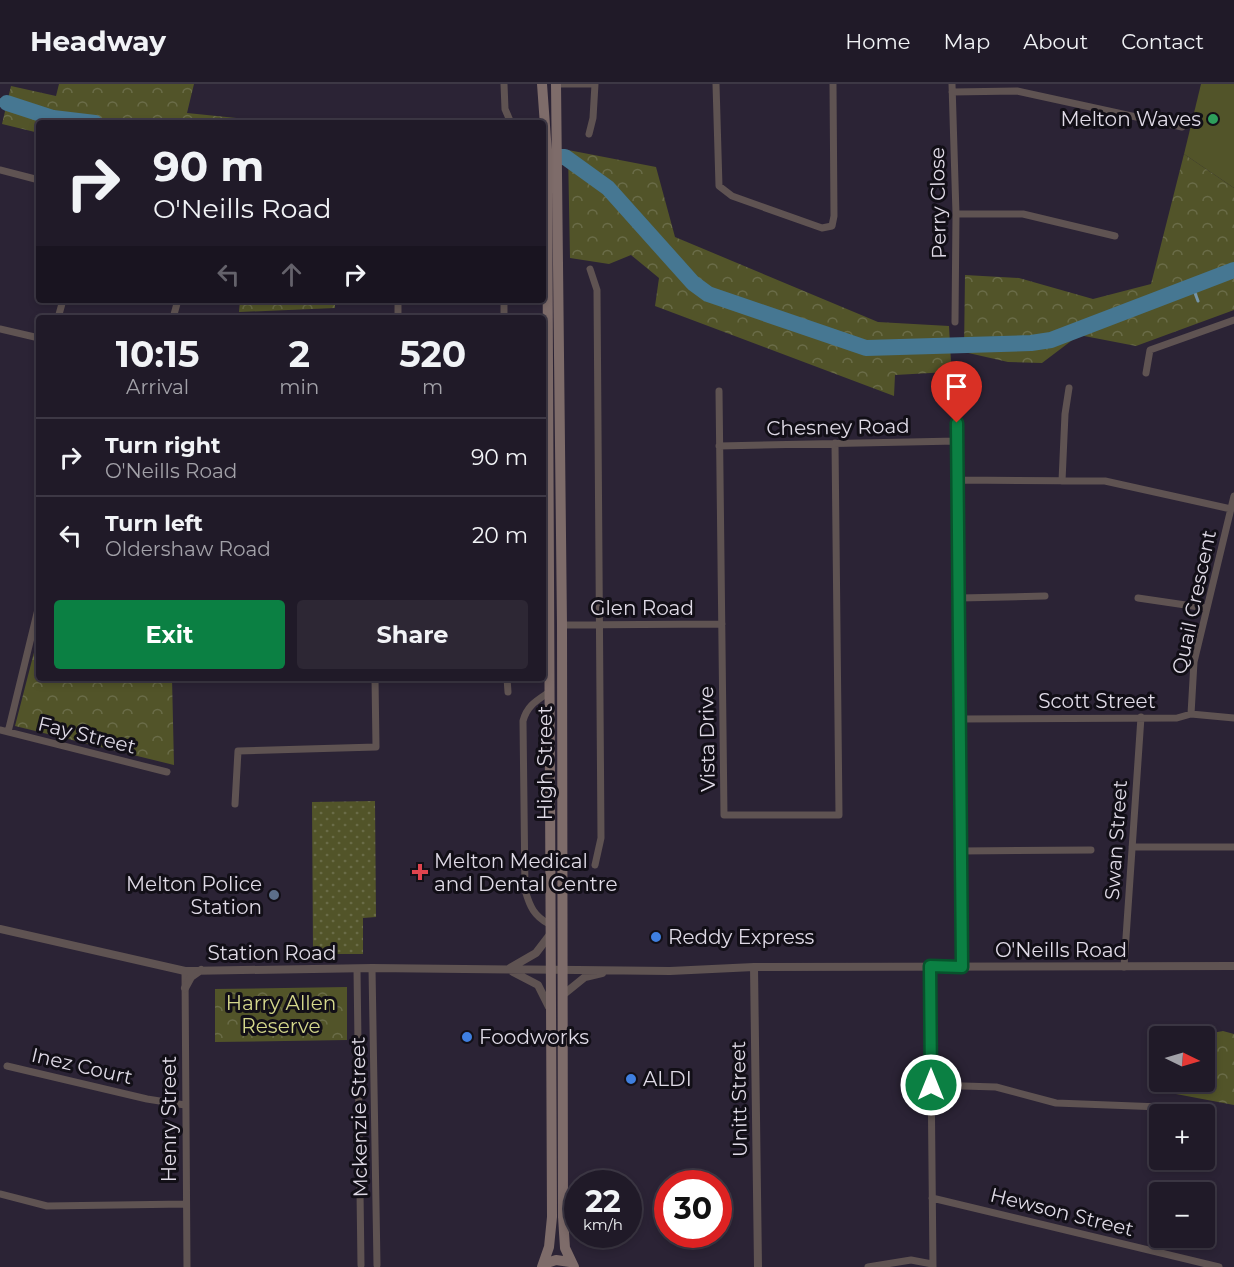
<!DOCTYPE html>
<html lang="en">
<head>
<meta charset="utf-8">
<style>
  :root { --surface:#201a28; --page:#2d2734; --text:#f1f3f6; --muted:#a2a1a8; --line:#3d3845; --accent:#0b8043 }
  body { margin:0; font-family:Montserrat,sans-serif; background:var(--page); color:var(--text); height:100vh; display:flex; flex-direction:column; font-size:22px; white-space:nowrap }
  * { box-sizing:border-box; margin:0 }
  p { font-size:20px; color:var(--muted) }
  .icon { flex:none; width:33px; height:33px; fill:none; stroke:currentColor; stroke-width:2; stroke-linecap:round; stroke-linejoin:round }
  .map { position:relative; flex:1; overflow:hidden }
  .details { position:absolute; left:36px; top:231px; width:510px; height:366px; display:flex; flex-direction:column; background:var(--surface); border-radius:6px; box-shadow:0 3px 9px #0003,0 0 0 2px var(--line) }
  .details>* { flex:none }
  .guide { position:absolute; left:36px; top:36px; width:510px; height:183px; border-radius:6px; box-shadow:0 3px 9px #0003,0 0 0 2px var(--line); background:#201a28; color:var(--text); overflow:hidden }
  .needle { width:39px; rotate:95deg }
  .controls { position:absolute; left:1149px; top:942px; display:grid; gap:12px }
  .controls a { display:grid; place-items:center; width:66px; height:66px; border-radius:6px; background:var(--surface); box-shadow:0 3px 9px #0003,0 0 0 2px var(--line); font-size:30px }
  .speed { position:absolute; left:564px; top:1086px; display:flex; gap:12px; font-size:30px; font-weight:700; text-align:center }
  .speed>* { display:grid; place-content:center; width:78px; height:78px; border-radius:50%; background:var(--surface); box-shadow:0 3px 9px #0003,0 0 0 2px var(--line); line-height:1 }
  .speed small { font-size:15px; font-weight:400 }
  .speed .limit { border:9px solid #d22; background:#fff; color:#111 }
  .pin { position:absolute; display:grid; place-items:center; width:51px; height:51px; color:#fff; margin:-62px -26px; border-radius:50% 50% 50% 0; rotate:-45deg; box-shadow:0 0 6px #0007 }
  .pin .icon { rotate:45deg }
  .me { position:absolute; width:66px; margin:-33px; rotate:0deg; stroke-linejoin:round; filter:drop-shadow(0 0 4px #0008) }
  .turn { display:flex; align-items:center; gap:21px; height:126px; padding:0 18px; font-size:27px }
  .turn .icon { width:78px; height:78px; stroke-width:2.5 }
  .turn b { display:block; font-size:42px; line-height:51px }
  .lanes { display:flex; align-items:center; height:57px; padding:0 18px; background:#0003; justify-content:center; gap:30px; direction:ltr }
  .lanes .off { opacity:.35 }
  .eta { display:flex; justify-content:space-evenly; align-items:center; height:102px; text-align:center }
  .eta b { font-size:36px; font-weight:700; line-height:42px }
  .action { display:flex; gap:12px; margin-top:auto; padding:12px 18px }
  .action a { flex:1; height:69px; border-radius:6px; background:var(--accent); color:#fff; font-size:24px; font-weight:700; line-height:69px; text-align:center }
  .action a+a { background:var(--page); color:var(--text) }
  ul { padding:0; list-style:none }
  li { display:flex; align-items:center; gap:18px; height:78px; padding:0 18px; border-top:2px solid var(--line) }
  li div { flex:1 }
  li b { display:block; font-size:22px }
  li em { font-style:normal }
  header { display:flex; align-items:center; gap:36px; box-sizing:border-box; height:84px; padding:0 30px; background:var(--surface); border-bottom:2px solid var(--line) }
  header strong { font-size:28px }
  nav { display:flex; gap:33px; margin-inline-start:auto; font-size:21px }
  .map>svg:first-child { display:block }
  .grass { fill:url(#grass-dots) }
  .park { fill:url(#park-crowns) }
  .pitch { fill:#525429 }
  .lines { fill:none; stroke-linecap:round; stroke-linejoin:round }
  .stream { stroke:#7495ab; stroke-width:3 }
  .river { stroke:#467792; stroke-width:16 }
  .minor { stroke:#5f5352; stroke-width:7 }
  .tertiary { stroke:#5f5352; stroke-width:8 }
  .secondary { stroke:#7e6c6a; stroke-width:10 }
  .route-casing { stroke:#07532c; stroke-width:15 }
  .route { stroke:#0b8043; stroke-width:10 }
  .leisure-dot { fill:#2e9e5b; stroke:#120f17; stroke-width:2 }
  .health-dot { fill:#e0444e; stroke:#120f17; stroke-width:2 }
  .service-dot { fill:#5c6f8a; stroke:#120f17; stroke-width:2 }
  .shop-dot { fill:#3f7fe0; stroke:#120f17; stroke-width:2 }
  .labels { text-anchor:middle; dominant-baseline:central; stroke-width:6; stroke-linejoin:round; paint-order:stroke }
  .poi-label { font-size:20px; fill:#dfdae6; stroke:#120f17; text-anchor:start }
  .street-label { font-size:20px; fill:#dfdae6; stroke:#120f17 }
  .park-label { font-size:20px; fill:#d4d78b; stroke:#120f17 }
</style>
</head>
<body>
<header>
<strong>Headway</strong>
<nav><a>Home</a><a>Map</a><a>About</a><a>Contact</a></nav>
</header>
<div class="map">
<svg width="1234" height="1183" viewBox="0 0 1234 1183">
  <defs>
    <pattern id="grass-dots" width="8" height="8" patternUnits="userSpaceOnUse" patternTransform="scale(1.5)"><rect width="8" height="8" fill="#525429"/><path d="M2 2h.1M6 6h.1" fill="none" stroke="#6a6c48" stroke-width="1.8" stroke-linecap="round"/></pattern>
    <pattern id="park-crowns" width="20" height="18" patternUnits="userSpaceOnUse" patternTransform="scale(1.5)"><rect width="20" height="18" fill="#525429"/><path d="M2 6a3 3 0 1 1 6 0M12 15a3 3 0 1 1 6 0" fill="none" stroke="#6a6c48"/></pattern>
  </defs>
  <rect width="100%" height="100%" fill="#2b2335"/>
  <!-- grass -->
  <path class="grass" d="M 375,717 L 376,833 L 363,834 L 363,870 L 313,870 L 312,718 Z"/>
  <!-- park -->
  <path class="park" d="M 59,0 L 194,0 L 187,29 L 284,39 L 39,39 L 39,49 L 2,40 L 11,2 L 56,12 Z
    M 568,66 L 656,83 L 675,153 L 878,238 L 949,242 L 951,278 L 948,288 L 895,291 L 894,312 L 655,222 L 659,194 L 631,171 L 609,180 L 570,174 Z
    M 1184,70 L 1234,104 L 1234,226 L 1136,262 L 1079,251 L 1042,279 L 1008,278 L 964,268 L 965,191 L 1019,194 L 1093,215 L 1151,200 Z
    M 240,216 L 335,216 L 335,224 L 239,228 Z
    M 39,549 L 39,594 L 172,594 L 174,681 L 15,642 Z
    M 347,903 L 347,956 L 215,958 L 215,905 Z
    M 1223,947 L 1234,950 L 1234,1021 L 1176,1010 L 1173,1003 L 1177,998 L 1204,998 L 1204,952 L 1196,952 Z"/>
  <!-- pitch -->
  <path class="pitch" d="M 1201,0 L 1234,0 L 1234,104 L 1184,70 Z"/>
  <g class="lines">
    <!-- stream -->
    <path class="stream" d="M 1,16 L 7,19
      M 1192,201 L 1198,217"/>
    <!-- river -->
    <path class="river" d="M 7,19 L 53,34 L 95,39
      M 543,73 L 565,73 L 608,104 L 693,199 L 708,210 L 866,264 L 1031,259 L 1051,256 L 1234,186"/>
    <!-- minor -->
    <path class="minor" d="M 504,0 L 505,25 L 511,39
      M 556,0 L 595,0
      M 716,0 L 719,102 L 732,112 L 822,144 L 832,142 L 834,132 L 833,0
      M 952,0 L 956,130 L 955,238
      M 952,8 L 1017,7 L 1182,43
      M 589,50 L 593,34 L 595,0
      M 0,86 L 39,96
      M 956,130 L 1023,130 L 1115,152
      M 590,185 L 597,206 L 601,754 L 595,781
      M 398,216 L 398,234
      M 58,234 L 63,216
      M 173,234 L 178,216
      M 504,234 L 504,216
      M 0,245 L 39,254
      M 957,283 L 962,883
      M 1146,289 L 1150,266 L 1234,236
      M 719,307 L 724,731 L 839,731 L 835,359
      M 719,362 L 957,357
      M 958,396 L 1105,397 L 1231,425
      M 1062,397 L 1065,330 L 1069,304
      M 960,514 L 1045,512
      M 1138,514 L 1206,524
      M 562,541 L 722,540
      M 507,594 L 508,608
      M 548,609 C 536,617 527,622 523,637 L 525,806 C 530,823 534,832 549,840
      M 1191,630 L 1194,578 L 1234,412
      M 960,635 L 1177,634 L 1191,630 L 1234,634
      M 0,646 L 167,688
      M 8,648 L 39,521
      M 235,720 L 238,667 L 376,663 L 375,594
      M 1132,763 L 1234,763
      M 961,767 L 1091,766
      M 930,882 L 933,1183
      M 1124,883 L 1141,633
      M 372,884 L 377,1181
      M 357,885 L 361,1181
      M 185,887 L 187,1183
      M 7,982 L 147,1015 L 185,1021
      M 931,1001 L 996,1003 L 1056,1019 L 1161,1023
      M 0,1110 L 47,1122 L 186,1120
      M 932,1114 L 1219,1183
      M 868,1183 L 911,1176 L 932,1180"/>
    <!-- tertiary -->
    <path class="tertiary" d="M 0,845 L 185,887 L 372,884 L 670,887 L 754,883 L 1234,882
      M 754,883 L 758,1183
      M 510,884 L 536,869 L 549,852
      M 513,888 L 538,901 L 549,923
      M 185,904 L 191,893 L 201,886
      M 564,910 L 585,893 L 602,889"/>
    <!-- secondary -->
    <path class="secondary" d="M 556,0 L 562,541 L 563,1133 L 565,1164 L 574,1183
      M 544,1180 L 556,1176 L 570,1178
      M 542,1183 L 549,1163 L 552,1133 L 547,69 L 542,0"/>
  </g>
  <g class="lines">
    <defs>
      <path id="route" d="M 931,1001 L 930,882 L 962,883 L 957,339"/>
    </defs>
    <!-- route casing -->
    <use href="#route" class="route-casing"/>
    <!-- route -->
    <use href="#route" class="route"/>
  </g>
  <!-- markers -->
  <circle class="leisure-dot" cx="1213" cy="35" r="6"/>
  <path class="health-dot" d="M417 779h6v6h6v6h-6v6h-6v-6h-6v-6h6z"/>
  <circle class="service-dot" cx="274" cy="811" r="6"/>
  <g class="shop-dot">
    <circle cx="656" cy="853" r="6"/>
    <circle cx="467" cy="953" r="6"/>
    <circle cx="631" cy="995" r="6"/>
  </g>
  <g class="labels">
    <!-- poi labels -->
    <g class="poi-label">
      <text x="1201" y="35" text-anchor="end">Melton Waves</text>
      <text x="434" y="777">Melton Medical<tspan x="434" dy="23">and Dental Centre</tspan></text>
      <text x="262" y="800" text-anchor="end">Melton Police<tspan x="262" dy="23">Station</tspan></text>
      <text x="668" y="853">Reddy Express</text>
      <text x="479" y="953">Foodworks</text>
      <text x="643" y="995">ALDI</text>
    </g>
    <!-- street labels -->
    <g class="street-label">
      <text transform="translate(938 119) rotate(-91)">Perry Close</text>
      <text transform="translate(838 343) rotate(-1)">Chesney Road</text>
      <text transform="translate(1194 518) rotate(-78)">Quail Crescent</text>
      <text x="642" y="524">Glen Road</text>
      <text x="1097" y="617">Scott Street</text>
      <text transform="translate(87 651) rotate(14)">Fay Street</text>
      <text transform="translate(707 655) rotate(-91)">Vista Drive</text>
      <text transform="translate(545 679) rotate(-90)">High Street</text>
      <text transform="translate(1116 756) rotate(-86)">Swan Street</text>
      <text x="1061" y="866">O'Neills Road</text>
      <text x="272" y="869">Station Road</text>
      <text transform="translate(82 982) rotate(13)">Inez Court</text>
      <text transform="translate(739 1015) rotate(-91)">Unitt Street</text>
      <text transform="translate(359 1033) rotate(-91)">Mckenzie Street</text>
      <text transform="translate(169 1035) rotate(-90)">Henry Street</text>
      <text transform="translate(1062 1128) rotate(14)">Hewson Street</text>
    </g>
    <!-- park labels -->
    <g class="park-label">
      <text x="281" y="919">Harry Allen<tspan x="281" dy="23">Reserve</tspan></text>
    </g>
  </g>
</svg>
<div class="controls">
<a><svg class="needle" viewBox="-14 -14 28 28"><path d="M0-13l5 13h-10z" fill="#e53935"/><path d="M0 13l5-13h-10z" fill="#a2a1a8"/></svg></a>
<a>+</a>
<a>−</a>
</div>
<div class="speed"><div>22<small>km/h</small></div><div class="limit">30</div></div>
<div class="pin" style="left:957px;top:339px;background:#d93025"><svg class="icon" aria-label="arrive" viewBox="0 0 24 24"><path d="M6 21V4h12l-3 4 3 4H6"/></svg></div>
<svg class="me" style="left:931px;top:1001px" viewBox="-20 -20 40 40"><circle r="17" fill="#0b8043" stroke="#fff" stroke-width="3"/><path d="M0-11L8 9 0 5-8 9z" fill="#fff"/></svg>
<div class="guide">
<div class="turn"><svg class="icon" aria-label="right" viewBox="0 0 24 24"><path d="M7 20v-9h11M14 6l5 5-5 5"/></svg><div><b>90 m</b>O'Neills Road</div></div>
<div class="lanes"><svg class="icon off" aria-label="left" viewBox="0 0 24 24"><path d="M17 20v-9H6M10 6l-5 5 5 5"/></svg><svg class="icon off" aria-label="ahead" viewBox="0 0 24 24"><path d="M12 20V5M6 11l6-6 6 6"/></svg><svg class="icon" aria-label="right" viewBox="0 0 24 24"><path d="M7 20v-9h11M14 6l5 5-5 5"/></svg></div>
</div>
<section class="details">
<div class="eta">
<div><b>10:15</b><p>Arrival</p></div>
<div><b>2</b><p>min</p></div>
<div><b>520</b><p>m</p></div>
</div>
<ul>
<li><svg class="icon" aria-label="right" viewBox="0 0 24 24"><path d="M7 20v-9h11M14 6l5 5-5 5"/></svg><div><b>Turn right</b><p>O'Neills Road</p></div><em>90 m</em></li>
<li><svg class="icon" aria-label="left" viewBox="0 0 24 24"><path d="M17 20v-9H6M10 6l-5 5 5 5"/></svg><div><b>Turn left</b><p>Oldershaw Road</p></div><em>20 m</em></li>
</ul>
<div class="action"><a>Exit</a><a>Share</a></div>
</section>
</div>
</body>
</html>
